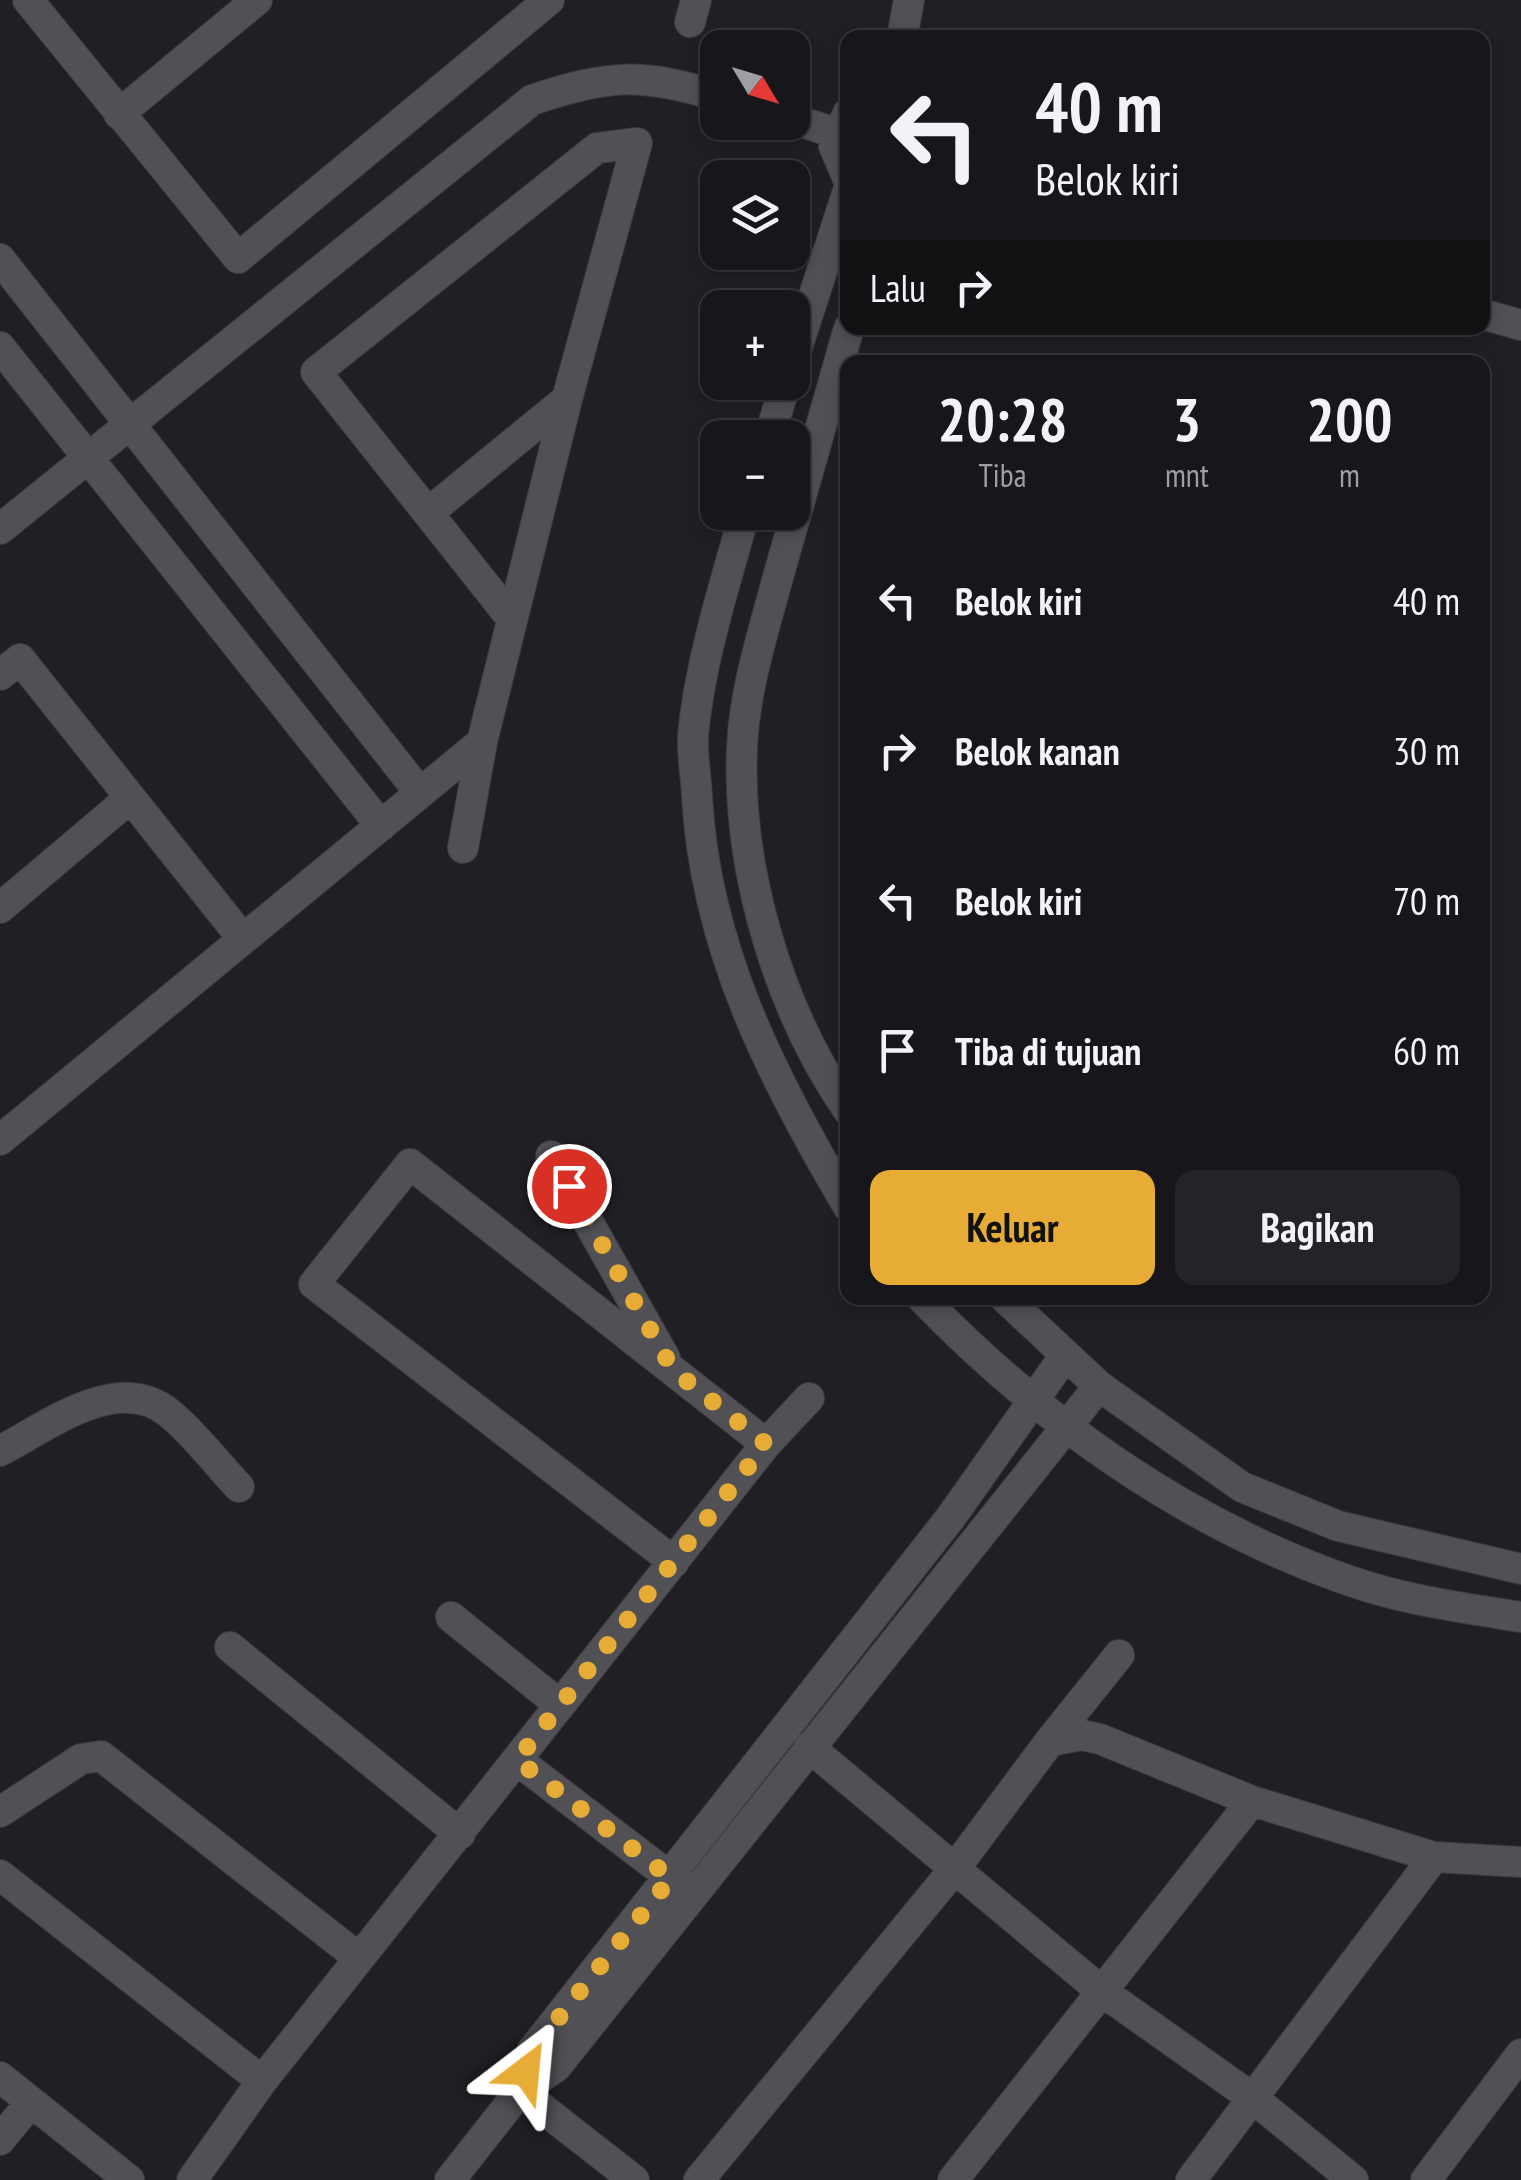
<!DOCTYPE html>
<html lang="id">
<head>
<meta charset="utf-8">
<style>
  :root { --surface:#17171b; --page:#242428; --text:#f1f3f6; --muted:#9e9fa3; --line:#36363a; --accent:#e6ac36 }
  body { margin:0; font-family:"PT Sans Narrow",sans-serif; background:var(--page); color:var(--text); height:100vh; display:flex; flex-direction:column; font-size:38px; white-space:nowrap }
  * { box-sizing:border-box; margin:0 }
  p { font-size:32px; color:var(--muted) }
  .icon { flex:none; width:55px; height:55px; fill:none; stroke:currentColor; stroke-width:2; stroke-linecap:round; stroke-linejoin:round }
  .map { position:relative; flex:1; overflow:hidden }
  .panel { position:absolute; left:840px; top:355px; width:650px; height:950px; display:flex; flex-direction:column; background:var(--surface); border-radius:20px; box-shadow:0 5px 15px #0003,0 0 0 2px var(--line) }
  .panel>* { flex:none }
  .top-card { position:absolute; left:840px; top:30px; width:650px; height:305px; border-radius:20px; box-shadow:0 5px 15px #0003,0 0 0 2px var(--line); background:#17171b; color:var(--text); overflow:hidden }
  .needle { width:65px; rotate:128deg }
  .tools { position:absolute; left:700px; top:30px; display:grid; gap:20px }
  .tools a { display:grid; place-items:center; width:110px; height:110px; border-radius:20px; background:var(--surface); box-shadow:0 5px 15px #0003,0 0 0 2px var(--line); font-size:50px }
  .pin { position:absolute; display:grid; place-items:center; width:85px; height:85px; color:#fff; margin:-42px; border:5px solid #fff; border-radius:50%; box-shadow:0 2px 10px #0007 }
  .me { position:absolute; width:110px; margin:-55px; rotate:29deg; stroke-linejoin:round; filter:drop-shadow(0 0 8px #0008) }
  .turn { display:flex; align-items:center; gap:35px; height:210px; padding:0 30px; font-size:45px }
  .turn .icon { width:130px; height:130px; stroke-width:2.5 }
  .turn b { display:block; font-size:70px; line-height:85px }
  .then { display:flex; align-items:center; height:95px; padding:0 30px; background:#0003; gap:20px; font-size:38px }
  .eta { display:flex; justify-content:space-evenly; align-items:center; height:170px; text-align:center }
  .eta b { font-size:60px; font-weight:700; line-height:70px }
  .cta { display:flex; gap:20px; margin-top:auto; padding:20px 30px }
  .cta a { flex:1; height:115px; border-radius:20px; background:var(--accent); color:#111; font-size:40px; font-weight:700; line-height:115px; text-align:center }
  .cta a+a { background:var(--page); color:var(--text) }
  ul { padding:0; list-style:none }
  li { display:flex; align-items:center; gap:30px; height:150px; padding:0 30px }
  li div { flex:1 }
  li b { display:block; font-size:38px }
  li em { font-style:normal }
  .map>svg:first-child { display:block }
  .lines { fill:none; stroke-linecap:round; stroke-linejoin:round }
  .minor-casing { stroke:#3b3b3f; stroke-width:32 }
  .minor { stroke:#505055; stroke-width:30 }
  .route { stroke:#e6ac36; stroke-width:18; stroke-dasharray:0 32.4 }
</style>
</head>
<body>
<div class="map">
<svg width="1521" height="2180" viewBox="0 0 1521 2180">
  <rect width="100%" height="100%" fill="#1f1f24"/>
  <g class="lines">
    <defs>
      <path id="minor" d="M 28,0 L 238,258 L 549,0
        M 690,22 L 696,0
        M 902,38 L 909,0
        M 848,113 L 834,146 L 848,179
        M 119,114 L 257,0
        M 792,119 L 836,133
        M 0,259 L 420,793
        M 1482,314 L 1521,325
        M 0,347 L 381,826
        M 792,363 L 848,191
        M 769,438 L 786,382
        M 745,512 C 725,584 700,661 693,735 C 692,755 696,776 697,796 C 705,947 772,1078 848,1206
        M 428,513 L 567,399
        M 0,529 L 532,100 C 608,75 640,72 718,96
        M 0,675 L 20,659 L 243,939
        M 463,848 L 482,742
        M 0,908 L 130,798
        M 848,1110 C 779,1010 737,870 742,749 C 744,691 763,633 778,577 C 801,494 825,411 849,328
        M 0,1140 L 482,742 L 567,399 L 637,143 L 597,148 L 316,372 L 512,619
        M 551,1156 L 665,1358
        M 922,1298 C 1041,1421 1186,1524 1350,1581 C 1404,1600 1464,1608 1521,1617
        M 1005,1298 L 1099,1386 L 1242,1487 L 1338,1526 L 1521,1569
        M 766,1444 L 809,1398
        M 0,1451 C 48,1426 118,1371 169,1413 C 195,1434 216,1463 239,1487
        M 230,1647 L 460,1834
        M 560,1705 L 766,1444 L 410,1164 L 314,1284 L 674,1562
        M 1050,1741 L 1119,1655
        M 809,1747 L 1100,1990 L 1254,2099 L 1353,2180
        M 517,1760 L 687,1890
        M 0,1812 L 81,1759 L 101,1756 L 359,1958
        M 0,1875 L 262,2081
        M 0,2077 L 129,2180
        M 0,2140 L 31,2102
        M 192,2180 L 262,2081 L 560,1705 L 451,1617
        M 450,2180 L 520,2091 L 532,2051 L 951,1517 L 1064,1357
        M 634,2180 L 520,2091 L 556,2067 L 1099,1386
        M 699,2180 L 956,1867 L 1050,1741 L 1082,1735 L 1100,1739 L 1252,1801 L 1434,1857 L 1521,1862
        M 953,2180 L 1252,1801
        M 1191,2180 L 1434,1857
        M 1426,2180 L 1521,2054"/>
    </defs>
    <!-- minor casing -->
    <use href="#minor" class="minor-casing"/>
    <!-- minor -->
    <use href="#minor" class="minor"/>
  </g>
  <g class="lines">
    <!-- route -->
    <path class="route" d="M 526,2071 L 532,2051 L 671,1878 L 517,1760 L 766,1444 L 673,1370 L 569,1186"/>
  </g>
</svg>
<div class="tools">
<a><svg class="needle" viewBox="-14 -14 28 28"><path d="M0-13l5 13h-10z" fill="#e53935"/><path d="M0 13l5-13h-10z" fill="#9e9fa3"/></svg></a>
<a><svg class="icon" aria-label="layers" viewBox="0 0 24 24"><path d="M12 4l9 5-9 5-9-5zM3 14l9 5 9-5"/></svg></a>
<a>+</a>
<a>−</a>
</div>
<div class="pin" style="left:569px;top:1186px;background:#d93025"><svg class="icon" aria-label="arrive" viewBox="0 0 24 24"><path d="M6 21V4h12l-3 4 3 4H6"/></svg></div>
<svg class="me" style="left:526px;top:2071px" viewBox="-20 -20 40 40"><path d="M0-17L14 15 0 8-14 15z" fill="#e6ac36" stroke="#fff" stroke-width="4"/></svg>
<div class="top-card">
<div class="turn"><svg class="icon" aria-label="left" viewBox="0 0 24 24"><path d="M17 20v-9H6M10 6l-5 5 5 5"/></svg><div><b>40 m</b>Belok kiri</div></div>
<div class="then">Lalu<svg class="icon" aria-label="right" viewBox="0 0 24 24"><path d="M7 20v-9h11M14 6l5 5-5 5"/></svg></div>
</div>
<section class="panel">
<div class="eta">
<div><b>20:28</b><p>Tiba</p></div>
<div><b>3</b><p>mnt</p></div>
<div><b>200</b><p>m</p></div>
</div>
<ul>
<li><svg class="icon" aria-label="left" viewBox="0 0 24 24"><path d="M17 20v-9H6M10 6l-5 5 5 5"/></svg><div><b>Belok kiri</b></div><em>40 m</em></li>
<li><svg class="icon" aria-label="right" viewBox="0 0 24 24"><path d="M7 20v-9h11M14 6l5 5-5 5"/></svg><div><b>Belok kanan</b></div><em>30 m</em></li>
<li><svg class="icon" aria-label="left" viewBox="0 0 24 24"><path d="M17 20v-9H6M10 6l-5 5 5 5"/></svg><div><b>Belok kiri</b></div><em>70 m</em></li>
<li><svg class="icon" aria-label="arrive" viewBox="0 0 24 24"><path d="M6 21V4h12l-3 4 3 4H6"/></svg><div><b>Tiba di tujuan</b></div><em>60 m</em></li>
</ul>
<div class="cta"><a>Keluar</a><a>Bagikan</a></div>
</section>
</div>
</body>
</html>
